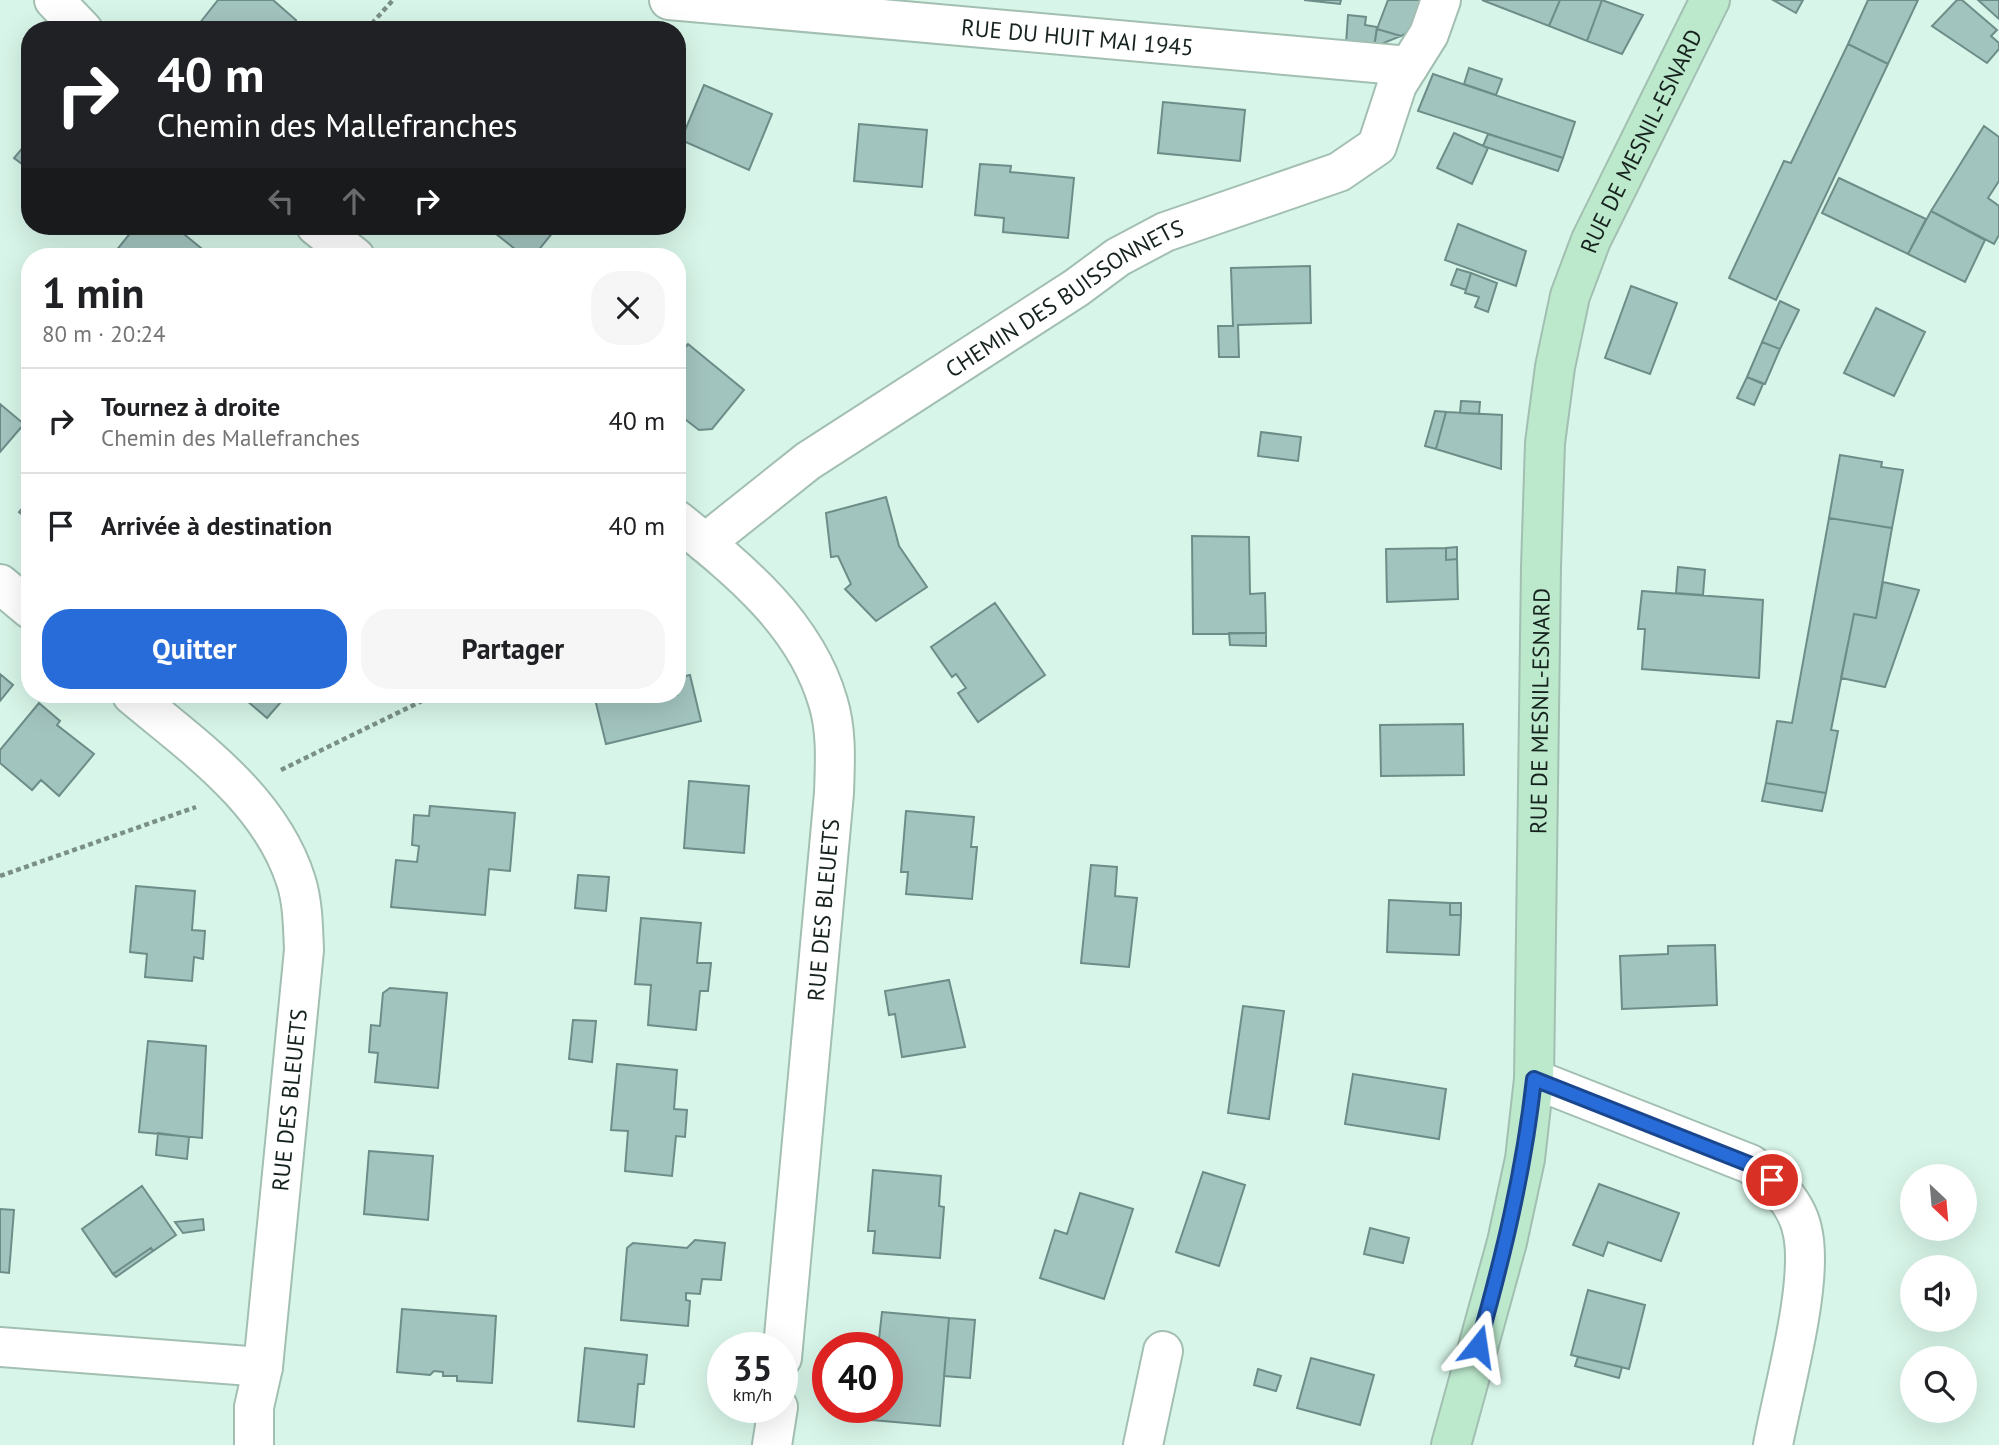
<!DOCTYPE html>
<html lang="fr">
<head>
<meta charset="utf-8">
<style>
  :root { --surface:#fff; --page:#f6f6f6; --text:#202124; --muted:#757577; --line:#e0e0e0; --accent:#286cd9 }
  body { margin:0; font-family:"PT Sans",sans-serif; background:var(--page); color:var(--text); height:100vh; display:flex; flex-direction:column; font-size:26px; white-space:nowrap }
  * { box-sizing:border-box; margin:0 }
  p { font-size:23px; color:var(--muted) }
  .icon { flex:none; width:38px; height:38px; fill:none; stroke:currentColor; stroke-width:2; stroke-linecap:round; stroke-linejoin:round }
  .map { position:relative; flex:1; overflow:hidden }
  .drawer { position:absolute; left:21px; top:248px; width:665px; height:455px; display:flex; flex-direction:column; background:var(--surface); border-radius:28px; box-shadow:0 7px 28px #0002 }
  .drawer>* { flex:none }
  .banner { position:absolute; left:21px; top:21px; width:665px; height:214px; border-radius:28px; box-shadow:0 7px 28px #0002; background:#202124; color:#fff; overflow:hidden }
  .needle { width:46px; rotate:154deg }
  .controls { position:absolute; left:1900px; top:1164px; display:grid; gap:14px }
  .controls a { display:grid; place-items:center; width:77px; height:77px; border-radius:50%; background:var(--surface); box-shadow:0 7px 28px #0002; font-size:35px }
  .speed { position:absolute; left:707px; top:1332px; display:flex; gap:14px; font-size:35px; font-weight:700; text-align:center }
  .speed>* { display:grid; place-content:center; width:91px; height:91px; border-radius:50%; background:var(--surface); box-shadow:0 7px 28px #0002; line-height:1 }
  .speed small { font-size:18px; font-weight:400 }
  .speed .limit { border:10px solid #d22; background:#fff; color:#111 }
  .pin { position:absolute; display:grid; place-items:center; width:60px; height:60px; color:#fff; margin:-30px; border:4px solid #fff; border-radius:50%; box-shadow:0 2px 7px #0007 }
  .me { position:absolute; width:77px; margin:-38px; rotate:15deg; stroke-linejoin:round; filter:drop-shadow(0 0 5px #0008) }
  .turn { display:flex; align-items:center; gap:24px; height:147px; padding:0 21px; font-size:32px }
  .turn .icon { width:91px; height:91px; stroke-width:2.5 }
  .turn b { display:block; font-size:49px; line-height:60px }
  .lanes { display:flex; align-items:center; height:66px; padding:0 21px; background:#0003; justify-content:center; gap:35px; direction:ltr }
  .lanes .off { opacity:.35 }
  .round { display:grid; place-items:center; flex:none; width:74px; height:74px; border-radius:28px; background:var(--page) }
  .overview { display:flex; align-items:center; justify-content:space-between; height:119px; padding:0 21px }
  h1 { font-size:42px; font-weight:600; line-height:52px }
  .cta { display:flex; gap:14px; margin-top:auto; padding:14px 21px }
  .cta a { flex:1; height:80px; border-radius:28px; background:var(--accent); color:#fff; font-size:28px; font-weight:600; line-height:80px; text-align:center }
  .cta a+a { background:var(--page); color:var(--text) }
  ul { padding:0; list-style:none }
  li { display:flex; align-items:center; gap:21px; height:105px; padding:0 21px; border-top:2px solid var(--line) }
  li div { flex:1 }
  li b { display:block; font-size:26px }
  li em { font-style:normal }
  .map>svg:first-child { display:block }
  .building { fill:#a2c4bf; stroke:#6d8d88; stroke-width:2 }
  .lines { fill:none; stroke-linecap:round; stroke-linejoin:round }
  .street-casing { stroke:#a2bfb2; stroke-width:42 }
  .secondary-casing { stroke:#a2bfb2; stroke-width:42 }
  .path { stroke:#7a9086; stroke-width:4.5; stroke-dasharray:5 3.5; stroke-linecap:butt }
  .street { stroke:#fff; stroke-width:38 }
  .secondary { stroke:#bce8cc; stroke-width:38 }
  .route-casing { stroke:#1a468d; stroke-width:18 }
  .route { stroke:#286cd9; stroke-width:12 }
  .labels { text-anchor:middle; dominant-baseline:central; stroke-width:6; stroke-linejoin:round; paint-order:stroke }
  .street-label { font-size:23px; fill:#16221d; stroke:#fff }
</style>
</head>
<body>
<div class="map">
<svg width="1999" height="1445" viewBox="0 0 1999 1445">
  <rect width="100%" height="100%" fill="#d7f5e8"/>
  <!-- building -->
  <path class="building" d="M 218,0 L 273,0 L 296,20 L 288,30 L 206,30 L 199,24 Z
    M 1304,0 L 1341,0 L 1340,4 Z
    M 1388,0 L 1428,0 L 1410,31 L 1401,36 L 1377,29 Z
    M 1482,0 L 1560,0 L 1549,26 Z
    M 1560,0 L 1602,0 L 1587,41 L 1549,26 Z
    M 1602,0 L 1643,15 L 1622,54 L 1587,41 Z
    M 1773,0 L 1803,0 L 1796,13 Z
    M 1868,0 L 1918,0 L 1888,64 L 1848,44 Z
    M 1957,0 L 1962,0 L 1997,30 L 1991,36 L 1999,43 L 1999,49 L 1987,63 L 1932,26 Z
    M 1978,0 L 1999,0 L 1999,19 Z
    M 1348,15 L 1366,17 L 1365,25 L 1377,27 L 1374,47 L 1346,44 Z
    M 1377,29 L 1401,36 L 1374,47 Z
    M 1848,44 L 1888,64 L 1776,300 L 1729,278 L 1784,161 L 1791,163 Z
    M 1469,68 L 1502,79 L 1496,95 L 1464,84 Z
    M 1433,74 L 1575,122 L 1563,158 L 1418,111 Z
    M 704,85 L 772,114 L 749,170 L 681,140 Z
    M 1163,102 L 1245,110 L 1240,161 L 1158,153 Z
    M 859,124 L 927,130 L 922,187 L 854,181 Z
    M 1984,126 L 1999,137 L 1999,181 L 1988,198 L 1999,206 L 1999,235 L 1994,244 L 1931,211 Z
    M 1454,133 L 1488,148 L 1472,184 L 1437,168 Z
    M 1488,134 L 1563,158 L 1558,171 L 1483,146 Z
    M 30,139 L 30,170 L 14,158 Z
    M 980,164 L 1011,166 L 1010,172 L 1074,178 L 1068,238 L 1003,232 L 1004,218 L 975,215 Z
    M 1839,178 L 1926,219 L 1908,254 L 1822,213 Z
    M 1931,211 L 1985,240 L 1965,282 L 1908,254 Z
    M 1458,224 L 1526,251 L 1516,286 L 1445,260 Z
    M 136,226 L 174,226 L 212,257 L 111,257 Z
    M 486,226 L 558,226 L 533,257 L 525,257 Z
    M 1310,266 L 1311,323 L 1238,325 L 1239,357 L 1219,357 L 1218,326 L 1233,326 L 1231,268 Z
    M 1457,269 L 1471,273 L 1466,290 L 1451,285 Z
    M 1471,273 L 1497,283 L 1488,312 L 1475,307 L 1479,297 L 1465,293 Z
    M 1631,286 L 1677,303 L 1650,374 L 1605,358 Z
    M 1780,301 L 1799,310 L 1780,349 L 1762,342 Z
    M 1876,308 L 1925,332 L 1894,396 L 1844,373 Z
    M 1762,342 L 1780,349 L 1765,384 L 1747,377 Z
    M 688,344 L 744,390 L 712,429 L 699,430 L 677,413 L 677,357 Z
    M 1747,377 L 1763,384 L 1754,405 L 1737,398 Z
    M 1461,401 L 1480,402 L 1479,414 L 1460,413 Z
    M 0,404 L 24,424 L 0,452 Z
    M 1435,411 L 1446,412 L 1436,449 L 1425,446 Z
    M 1446,412 L 1502,415 L 1501,469 L 1436,449 Z
    M 1261,432 L 1301,437 L 1298,461 L 1258,456 Z
    M 1840,455 L 1882,462 L 1881,467 L 1903,470 L 1892,528 L 1829,518 Z
    M 886,497 L 899,546 L 927,587 L 876,621 L 845,589 L 851,584 L 838,556 L 831,557 L 826,513 Z
    M 30,499 L 30,521 L 19,512 Z
    M 1829,518 L 1892,528 L 1876,618 L 1854,614 L 1831,730 L 1838,731 L 1826,793 L 1766,783 L 1777,721 L 1792,723 Z
    M 1192,536 L 1249,537 L 1250,594 L 1265,593 L 1266,633 L 1193,634 Z
    M 1457,547 L 1457,559 L 1446,560 L 1446,548 Z
    M 1446,548 L 1446,560 L 1457,559 L 1458,599 L 1387,602 L 1386,549 Z
    M 1678,567 L 1705,570 L 1703,595 L 1676,593 Z
    M 1883,582 L 1919,590 L 1885,687 L 1841,678 L 1854,614 L 1876,618 Z
    M 1642,591 L 1763,600 L 1759,678 L 1642,669 L 1645,629 L 1638,629 Z
    M 995,603 L 1045,675 L 978,722 L 958,693 L 966,688 L 956,674 L 952,677 L 931,647 Z
    M 1229,633 L 1266,633 L 1266,646 L 1230,645 Z
    M 0,674 L 13,685 L 0,701 Z
    M 690,675 L 701,721 L 606,744 L 594,695 L 677,695 L 677,678 Z
    M 246,695 L 287,695 L 267,718 L 246,700 L 249,697 Z
    M 39,703 L 60,721 L 57,725 L 94,754 L 59,796 L 41,780 L 32,790 L 0,763 L 0,750 Z
    M 1463,724 L 1464,775 L 1381,776 L 1380,725 Z
    M 689,781 L 749,786 L 744,853 L 684,848 Z
    M 1766,783 L 1826,793 L 1822,811 L 1762,801 Z
    M 430,806 L 515,813 L 510,871 L 489,869 L 485,915 L 391,907 L 396,860 L 417,862 L 419,846 L 412,845 L 414,815 L 429,816 Z
    M 906,811 L 974,817 L 971,847 L 977,847 L 972,899 L 906,894 L 908,872 L 901,872 Z
    M 1091,865 L 1117,867 L 1115,896 L 1137,898 L 1129,967 L 1081,963 Z
    M 578,875 L 609,877 L 606,911 L 575,908 Z
    M 136,886 L 195,891 L 192,930 L 205,931 L 203,959 L 194,957 L 192,981 L 145,977 L 147,954 L 130,952 Z
    M 1389,900 L 1450,903 L 1450,915 L 1461,915 L 1459,955 L 1387,952 Z
    M 1450,903 L 1461,903 L 1461,915 L 1450,915 Z
    M 641,918 L 701,923 L 697,963 L 711,963 L 708,991 L 700,991 L 696,1030 L 648,1025 L 651,985 L 635,984 Z
    M 1715,945 L 1717,1005 L 1622,1009 L 1620,956 L 1668,954 L 1668,946 Z
    M 949,980 L 965,1047 L 902,1057 L 895,1014 L 889,1015 L 885,991 Z
    M 390,988 L 447,993 L 438,1088 L 375,1082 L 378,1053 L 369,1052 L 371,1025 L 380,1026 L 383,993 Z
    M 1243,1006 L 1284,1011 L 1269,1119 L 1228,1113 Z
    M 573,1020 L 596,1021 L 592,1062 L 569,1059 Z
    M 148,1041 L 206,1046 L 202,1138 L 139,1132 Z
    M 617,1064 L 677,1070 L 674,1109 L 687,1110 L 685,1137 L 676,1136 L 672,1176 L 625,1171 L 628,1131 L 611,1130 Z
    M 1353,1074 L 1446,1089 L 1439,1139 L 1345,1124 Z
    M 158,1133 L 189,1137 L 187,1159 L 156,1155 Z
    M 369,1151 L 433,1156 L 428,1220 L 364,1214 Z
    M 873,1170 L 941,1176 L 939,1206 L 944,1207 L 940,1258 L 873,1253 L 875,1231 L 868,1231 Z
    M 1203,1172 L 1245,1185 L 1219,1266 L 1176,1252 Z
    M 1599,1184 L 1679,1213 L 1661,1261 L 1608,1242 L 1603,1256 L 1573,1245 Z
    M 142,1186 L 176,1235 L 153,1251 L 151,1248 L 113,1274 L 82,1229 Z
    M 1080,1193 L 1133,1209 L 1104,1299 L 1040,1278 L 1055,1230 L 1067,1234 Z
    M 0,1209 L 14,1210 L 9,1273 L 0,1272 Z
    M 203,1219 L 204,1230 L 183,1233 L 175,1222 Z
    M 1370,1228 L 1409,1238 L 1403,1263 L 1364,1254 Z
    M 695,1240 L 725,1243 L 721,1280 L 702,1279 L 700,1294 L 686,1293 L 686,1300 L 690,1301 L 688,1326 L 621,1320 L 627,1248 L 633,1243 L 687,1248 Z
    M 151,1248 L 153,1251 L 116,1277 L 113,1274 Z
    M 1588,1290 L 1645,1305 L 1629,1369 L 1571,1355 Z
    M 402,1309 L 496,1316 L 492,1383 L 457,1381 L 457,1376 L 443,1376 L 443,1372 L 434,1371 L 430,1375 L 397,1372 Z
    M 882,1312 L 949,1318 L 940,1426 L 872,1420 L 873,1407 L 887,1407 L 887,1348 L 878,1348 Z
    M 949,1318 L 975,1320 L 970,1378 L 944,1376 Z
    M 585,1348 L 647,1355 L 644,1384 L 638,1384 L 634,1427 L 578,1421 Z
    M 1578,1357 L 1622,1367 L 1619,1378 L 1575,1366 Z
    M 1311,1358 L 1374,1375 L 1360,1425 L 1297,1408 Z
    M 1258,1369 L 1281,1376 L 1276,1391 L 1254,1385 Z"/>
  <g class="lines">
    <defs>
      <g id="street">
        <path d="M 54,0 L 83,30"/>
        <path id="s1" d="M 669,0 L 1409,66"/>
        <path d="M 316,226 L 355,257"/>
        <path d="M 677,520 C 739,570 805,623 828,702 C 837,731 835,763 834,793 L 782,1358"/>
        <path id="s2" d="M 705,543 L 808,461 L 1076,288 L 1118,257 L 1165,232 L 1339,172 L 1377,146 L 1397,85 L 1429,34 L 1441,0"/>
        <path d="M 0,584 L 30,609"/>
        <path d="M 132,695 C 194,747 270,799 296,881 C 303,903 303,928 304,950 L 263,1367 L 254,1407 L 254,1445"/>
        <path d="M 1534,1079 L 1750,1164 C 1774,1181 1798,1203 1803,1234 C 1813,1286 1783,1390 1773,1445"/>
        <path d="M 0,1347 L 263,1367"/>
        <path d="M 772,1445 L 778,1407"/>
        <path d="M 1143,1445 L 1163,1351"/>
      </g>
      <g id="secondary">
        <path id="s3" d="M 1451,1445 L 1507,1242 L 1525,1159 L 1534,1079 L 1541,567 L 1545,443 L 1555,367 L 1570,296 L 1591,240 L 1710,0"/>
      </g>
    </defs>
    <!-- street casing -->
    <use href="#street" class="street-casing"/>
    <!-- secondary casing -->
    <use href="#secondary" class="secondary-casing"/>
    <!-- path -->
    <path class="path" d="M 366,30 L 393,0
      M 281,770 L 434,695
      M 0,876 L 196,807"/>
    <!-- street -->
    <use href="#street" class="street"/>
    <!-- secondary -->
    <use href="#secondary" class="secondary"/>
  </g>
  <g class="lines">
    <defs>
      <path id="route" d="M 1478,1346 C 1503,1257 1524,1171 1534,1079 L 1749,1164 L 1772,1180"/>
    </defs>
    <!-- route casing -->
    <use href="#route" class="route-casing"/>
    <!-- route -->
    <use href="#route" class="route"/>
  </g>
  <g class="labels">
    <!-- street labels -->
    <g class="street-label">
      <text stroke="none"><textPath href="#s1" startOffset="410">RUE DU HUIT MAI 1945</textPath></text>
      <text stroke="none"><textPath href="#s3" startOffset="1332">RUE DE MESNIL-ESNARD</textPath></text>
      <text stroke="none"><textPath href="#s2" startOffset="436">CHEMIN DES BUISSONNETS</textPath></text>
      <text stroke="none"><textPath href="#s3" startOffset="744">RUE DE MESNIL-ESNARD</textPath></text>
      <text transform="translate(823 910) rotate(-85)">RUE DES BLEUETS</text>
      <text transform="translate(289 1100) rotate(-84)">RUE DES BLEUETS</text>
    </g>
  </g>
</svg>
<div class="controls">
<a><svg class="needle" viewBox="-14 -14 28 28"><path d="M0-13l5 13h-10z" fill="#e53935"/><path d="M0 13l5-13h-10z" fill="#757577"/></svg></a>
<a><svg class="icon" aria-label="sound" viewBox="0 0 24 24"><path d="M4 9h4l5-4v14l-5-4H4zM17 9q2 3 0 6"/></svg></a>
<a><svg class="icon" aria-label="search" viewBox="0 0 24 24"><circle cx="10" cy="10" r="6"/><path d="M15 15l6 6"/></svg></a>
</div>
<div class="speed"><div>35<small>km/h</small></div><div class="limit">40</div></div>
<div class="pin" style="left:1772px;top:1180px;background:#d93025"><svg class="icon" aria-label="arrive" viewBox="0 0 24 24"><path d="M6 21V4h12l-3 4 3 4H6"/></svg></div>
<svg class="me" style="left:1478px;top:1346px" viewBox="-20 -20 40 40"><path d="M0-17L14 15 0 8-14 15z" fill="#286cd9" stroke="#fff" stroke-width="4"/></svg>
<div class="banner">
<div class="turn"><svg class="icon" aria-label="right" viewBox="0 0 24 24"><path d="M7 20v-9h11M14 6l5 5-5 5"/></svg><div><b>40 m</b>Chemin des Mallefranches</div></div>
<div class="lanes"><svg class="icon off" aria-label="left" viewBox="0 0 24 24"><path d="M17 20v-9H6M10 6l-5 5 5 5"/></svg><svg class="icon off" aria-label="ahead" viewBox="0 0 24 24"><path d="M12 20V5M6 11l6-6 6 6"/></svg><svg class="icon" aria-label="right" viewBox="0 0 24 24"><path d="M7 20v-9h11M14 6l5 5-5 5"/></svg></div>
</div>
<section class="drawer">
<div class="overview"><div><h1>1 min</h1><p>80 m · 20:24</p></div><a class="round"><svg class="icon" aria-label="close" viewBox="0 0 24 24"><path d="M6 6l12 12M18 6L6 18"/></svg></a></div>
<ul>
<li><svg class="icon" aria-label="right" viewBox="0 0 24 24"><path d="M7 20v-9h11M14 6l5 5-5 5"/></svg><div><b>Tournez à droite</b><p>Chemin des Mallefranches</p></div><em>40 m</em></li>
<li><svg class="icon" aria-label="arrive" viewBox="0 0 24 24"><path d="M6 21V4h12l-3 4 3 4H6"/></svg><div><b>Arrivée à destination</b></div><em>40 m</em></li>
</ul>
<div class="cta"><a>Quitter</a><a>Partager</a></div>
</section>
</div>
</body>
</html>
